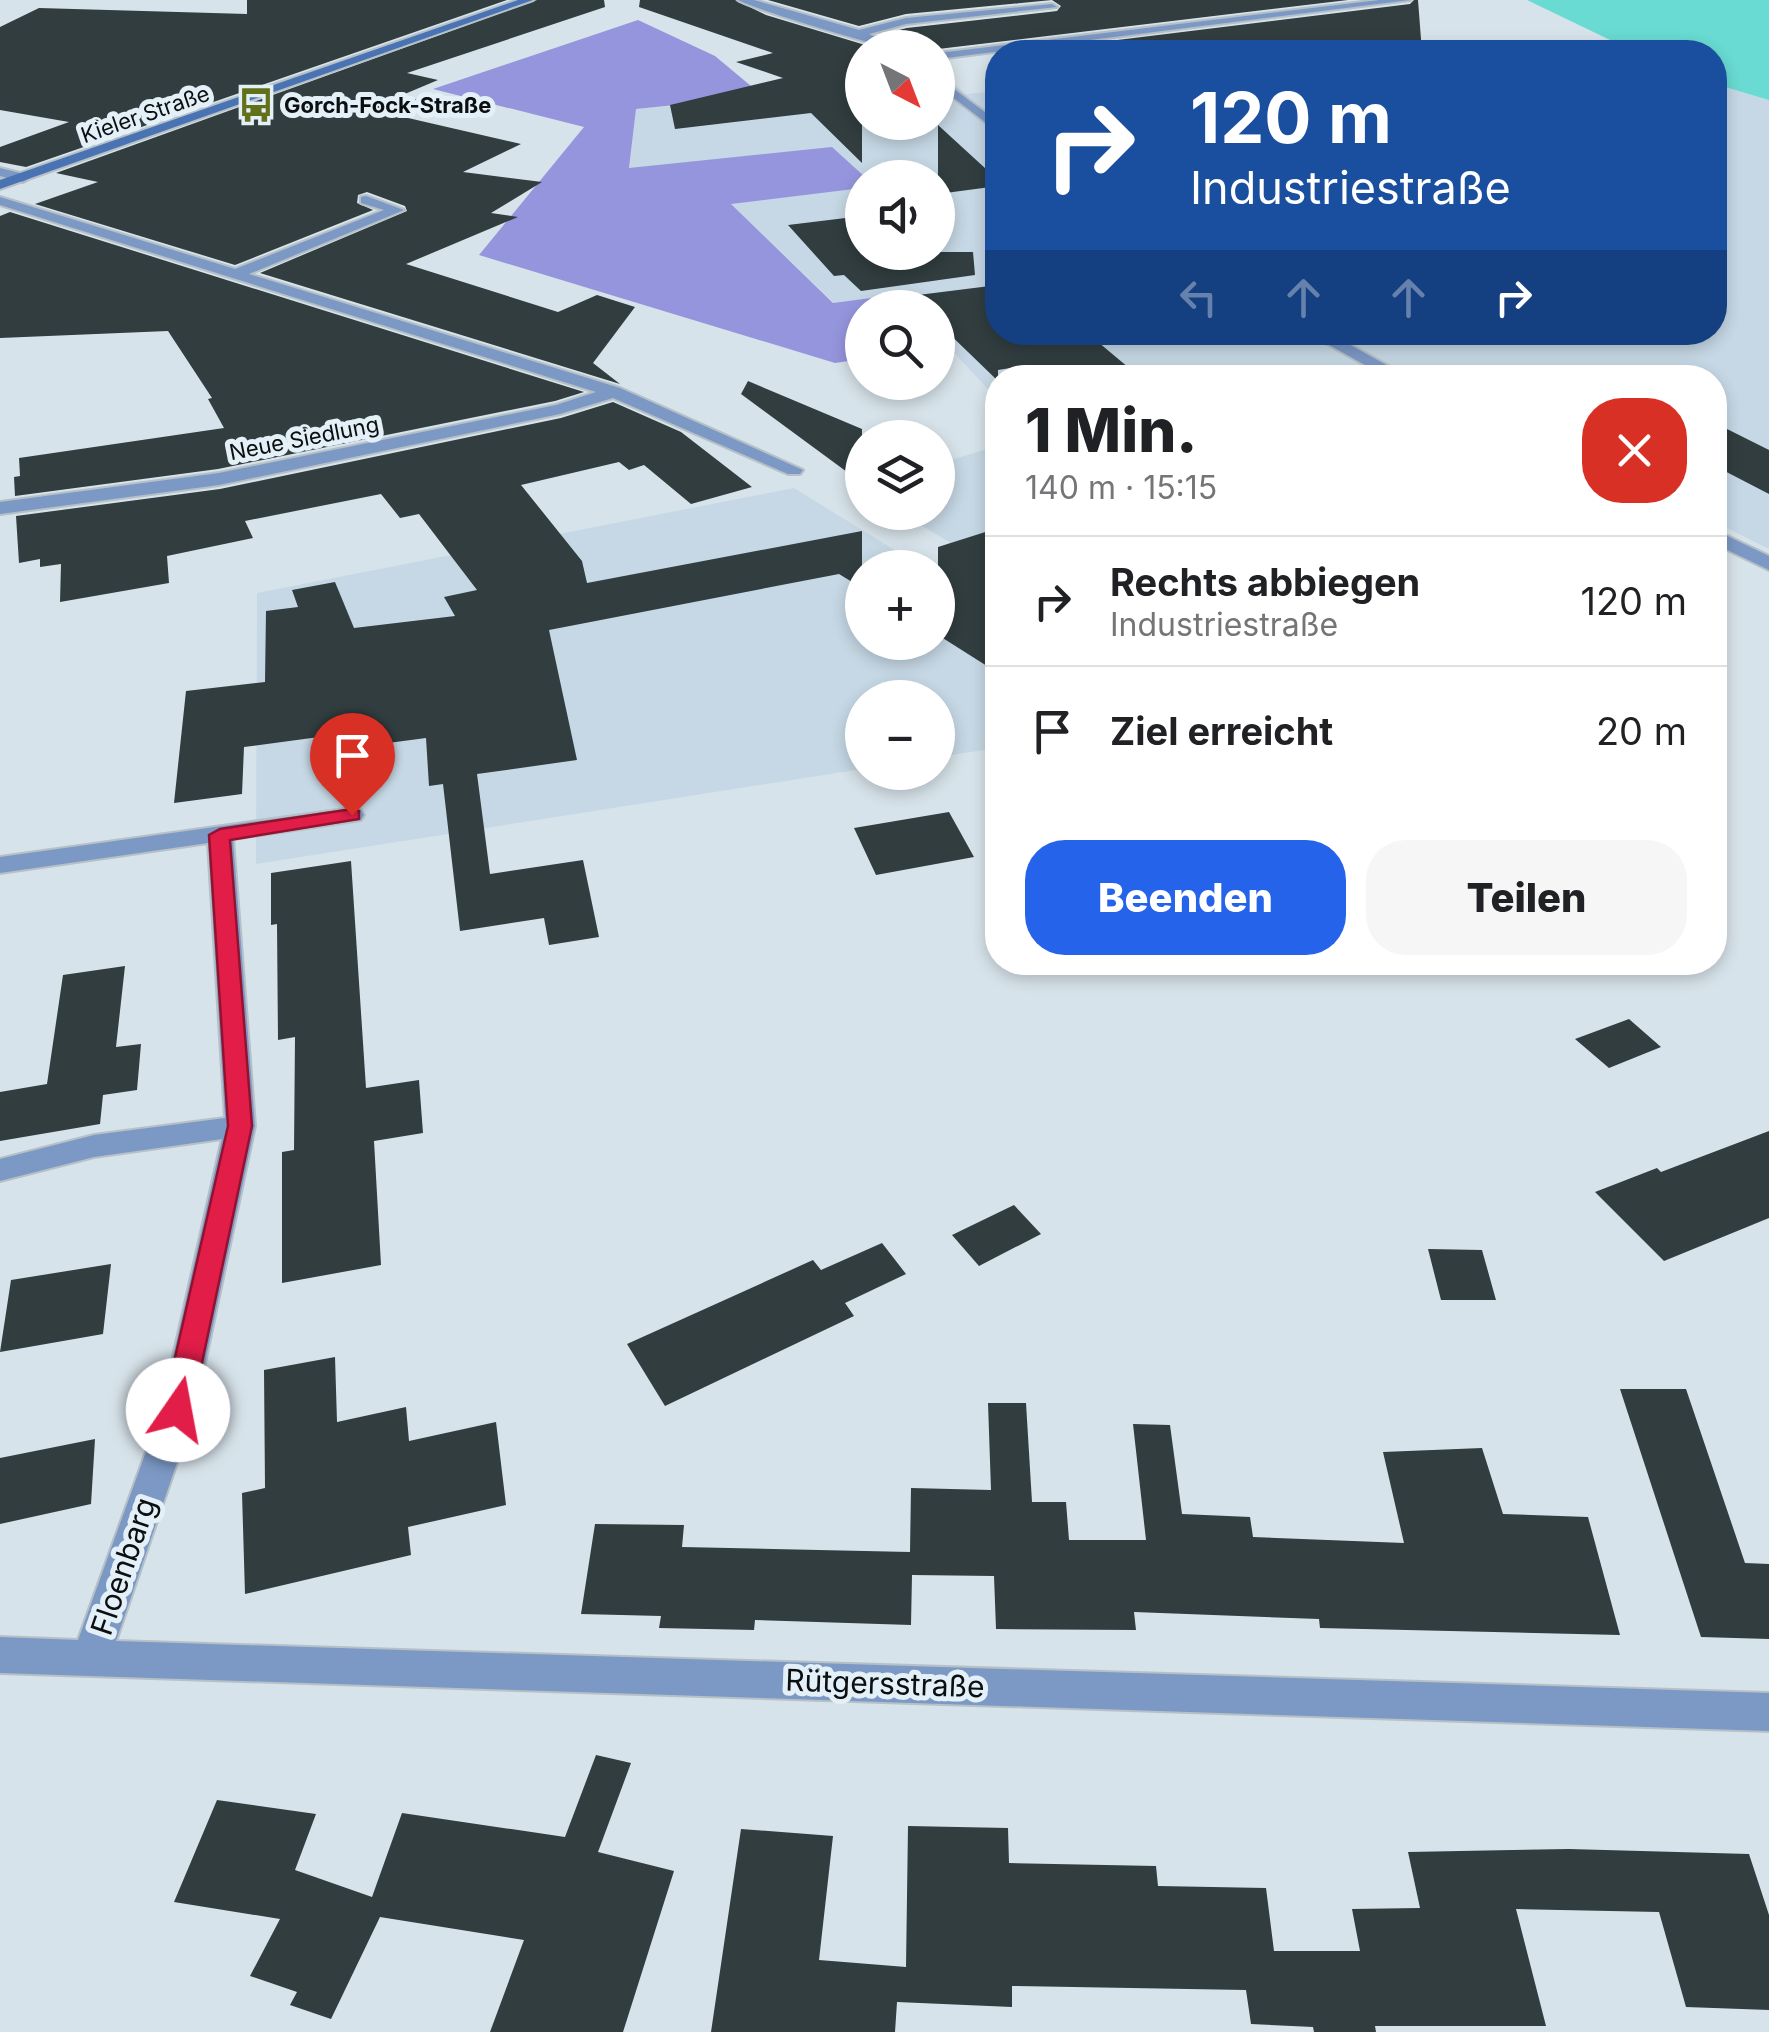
<!DOCTYPE html>
<html lang="de">
<head>
<meta charset="utf-8">
<style>
  :root { --surface:#fff; --page:#f6f6f6; --text:#202124; --muted:#757577; --line:#e0e0e0; --accent:#2563eb }
  body { margin:0; font-family:Inter,sans-serif; background:var(--page); color:var(--text); height:100vh; display:flex; flex-direction:column; font-size:38px; white-space:nowrap }
  * { box-sizing:border-box; margin:0 }
  p { font-size:32px; color:var(--muted) }
  .icon { flex:none; width:55px; height:55px; fill:none; stroke:currentColor; stroke-width:2; stroke-linecap:round; stroke-linejoin:round }
  .map { position:relative; flex:1; overflow:hidden }
  .panel { position:absolute; left:985px; top:365px; width:742px; height:610px; display:flex; flex-direction:column; background:var(--surface); border-radius:40px; box-shadow:0 5px 15px #0003 }
  .panel>* { flex:none }
  .top-card { position:absolute; left:985px; top:40px; width:742px; height:305px; border-radius:40px; box-shadow:0 5px 15px #0003; background:#1a4fa0; color:#fff; overflow:hidden }
  .needle { width:65px; rotate:138deg }
  .fabs { position:absolute; left:845px; top:30px; display:grid; gap:20px }
  .fabs a { display:grid; place-items:center; width:110px; height:110px; border-radius:50%; background:var(--surface); box-shadow:0 5px 15px #0003; font-size:50px }
  .pin { position:absolute; display:grid; place-items:center; width:85px; height:85px; color:#fff; margin:-102px -42px; border-radius:50% 50% 50% 0; rotate:-45deg; box-shadow:0 0 10px #0007 }
  .pin .icon { rotate:45deg }
  .me { position:absolute; width:110px; margin:-55px; rotate:12deg; stroke-linejoin:round; filter:drop-shadow(0 0 8px #0008) }
  .turn { display:flex; align-items:center; gap:35px; height:210px; padding:0 40px; font-size:45px }
  .turn .icon { width:130px; height:130px; stroke-width:2.5 }
  .turn b { display:block; font-size:70px; line-height:85px }
  .lanes { display:flex; align-items:center; height:95px; padding:0 40px; background:#0003; justify-content:center; gap:50px; direction:ltr }
  .lanes .off { opacity:.35 }
  .round { display:grid; place-items:center; flex:none; width:105px; height:105px; border-radius:40px; background:var(--page) }
  .overview { display:flex; align-items:center; justify-content:space-between; height:170px; padding:0 40px }
  h1 { font-size:60px; font-weight:800; line-height:75px }
  .cta { display:flex; gap:20px; margin-top:auto; padding:20px 40px }
  .cta a { flex:1; height:115px; border-radius:40px; background:var(--accent); color:#fff; font-size:40px; font-weight:800; line-height:115px; text-align:center }
  .cta a+a { background:var(--page); color:var(--text) }
  ul { padding:0; list-style:none }
  li { display:flex; align-items:center; gap:30px; height:130px; padding:0 40px; border-top:2px solid var(--line) }
  li div { flex:1 }
  li b { display:block; font-size:38px }
  li em { font-style:normal }
  .map>svg:first-child { display:block }
  .built { fill:#c6d8e5 }
  .forest { fill:#9595dd }
  .water { fill:#69dbd2 }
  .building { fill:#313d3f }
  .lines { fill:none; stroke-linecap:round; stroke-linejoin:round }
  .minor-casing { stroke:#b6c1c7; stroke-width:4 }
  .secondary-casing { stroke:#b6c1c7; stroke-width:4 }
  .minor { fill:#7c98c5; fill-rule:evenodd }
  .secondary { fill:#4a73b4; fill-rule:evenodd }
  .route { fill:#e11d48; stroke:#92132f; stroke-width:2.5 }
  .labels { text-anchor:middle; dominant-baseline:central; stroke-width:10; stroke-linejoin:round; paint-order:stroke }
  .far-poi-label { font-size:22px; font-weight:bold; fill:#0b0f11; stroke:#e4f0f7; text-anchor:start }
  .far-street-label { font-size:22px; fill:#0b0f11; stroke:#e4f0f7 }
  .near-street-label { font-size:30px; fill:#0b0f11; stroke:#e4f0f7 }
</style>
</head>
<body>
<div class="map">
<svg width="1769" height="2032" viewBox="0 0 1769 2032">
  <rect width="100%" height="100%" fill="#d7e3ea"/>
  <!-- built -->
  <path class="built" d="M 952,82 L 966,94 L 997,91 L 998,332 L 1715,332 L 1715,84 L 1769,100 L 1769,549 L 1715,522 L 1715,378 L 998,378 L 997,399 L 938,335 L 938,308 L 914,307 L 901,294 L 834,303 L 730,203 L 862,188 L 862,252 L 938,252 L 938,178 L 865,177 L 832,148 L 629,169 L 636,109 L 862,89 L 862,122 L 938,122 L 938,83 Z
    M 997,446 L 997,562 L 987,565 L 901,513 L 938,512 L 938,464 Z
    M 794,488 L 922,567 L 862,568 L 862,642 L 938,642 L 938,577 L 997,615 L 997,748 L 938,757 L 938,698 L 862,698 L 862,769 L 256,864 L 257,593 Z"/>
  <!-- forest -->
  <path class="forest" d="M 638,20 L 715,56 L 763,96 L 636,109 L 629,168 L 832,147 L 865,177 L 862,188 L 731,204 L 833,303 L 901,294 L 914,307 L 862,308 L 862,359 L 835,363 L 479,255 L 584,127 L 433,89 Z"/>
  <!-- water -->
  <path class="water" d="M 1527,0 L 1769,0 L 1769,100 L 1715,84 L 1715,52 L 1635,52 Z"/>
  <!-- building -->
  <path class="building" d="M 247,0 L 507,0 L 26,167 L 0,162 L 0,147 L 69,122 L 0,110 L 0,27 L 39,8 L 247,14 Z
    M 537,0 L 604,0 L 605,7 L 407,73 L 438,80 L 400,96 L 418,100 L 382,112 L 521,144 L 463,172 L 542,182 L 491,213 L 518,217 L 406,264 L 558,312 L 597,295 L 635,307 L 593,363 L 620,384 L 260,273 L 407,211 L 405,206 L 367,192 L 358,195 L 357,203 L 373,210 L 235,265 L 35,204 L 98,182 L 56,173 Z
    M 640,0 L 735,0 L 766,15 L 875,48 L 862,48 L 862,163 L 811,113 L 675,129 L 670,105 L 783,78 L 736,62 L 773,53 L 639,7 Z
    M 768,0 L 1348,0 L 938,49 L 900,48 L 879,35 L 907,28 L 1057,11 L 1061,6 L 1052,0 L 906,14 L 859,26 Z
    M 1414,0 L 1418,0 L 1422,52 L 1020,52 L 1410,4 Z
    M 938,125 L 998,180 L 998,186 L 938,194 Z
    M 10,212 L 584,392 L 555,401 L 218,469 L 15,496 L 14,477 L 20,476 L 19,458 L 224,428 L 208,399 L 212,398 L 168,331 L 0,338 L 0,216 Z
    M 862,216 L 862,252 L 973,252 L 975,275 L 861,291 L 844,275 L 834,276 L 788,225 Z
    M 998,285 L 998,332 L 1098,332 L 1098,342 L 1141,378 L 1042,378 L 1028,365 L 998,370 L 998,381 L 938,323 L 938,308 L 922,308 L 910,296 Z
    M 748,381 L 862,429 L 862,483 L 741,394 Z
    M 613,402 L 681,432 L 752,487 L 691,504 L 644,465 L 629,470 L 619,462 L 521,485 L 582,561 L 587,583 L 862,531 L 862,588 L 839,574 L 549,630 L 577,760 L 477,774 L 490,874 L 583,860 L 599,937 L 549,945 L 544,918 L 460,931 L 443,784 L 429,786 L 426,738 L 335,750 L 334,735 L 244,747 L 242,794 L 174,803 L 186,691 L 265,682 L 266,611 L 298,607 L 292,590 L 335,582 L 354,628 L 455,616 L 444,597 L 477,590 L 419,514 L 400,518 L 381,494 L 245,521 L 253,538 L 167,556 L 169,583 L 60,602 L 61,564 L 40,567 L 40,559 L 19,563 L 16,516 L 220,489 L 561,418 Z
    M 1715,423 L 1769,450 L 1769,494 L 1715,466 Z
    M 998,528 L 998,673 L 938,635 L 938,547 Z
    M 949,812 L 974,857 L 876,875 L 854,828 Z
    M 351,861 L 366,1088 L 419,1080 L 423,1133 L 374,1141 L 381,1265 L 282,1283 L 282,1152 L 294,1150 L 295,1037 L 278,1040 L 277,924 L 271,925 L 271,873 Z
    M 125,966 L 116,1047 L 141,1044 L 137,1090 L 103,1095 L 100,1124 L 0,1141 L 0,1092 L 47,1084 L 63,975 Z
    M 1629,1019 L 1661,1047 L 1609,1068 L 1575,1039 Z
    M 1769,1131 L 1769,1218 L 1664,1261 L 1595,1192 L 1657,1168 L 1661,1172 Z
    M 1014,1205 L 1041,1234 L 979,1266 L 952,1235 Z
    M 882,1243 L 906,1274 L 845,1303 L 854,1316 L 665,1406 L 627,1344 L 813,1260 L 821,1270 Z
    M 1428,1249 L 1482,1250 L 1496,1300 L 1441,1300 Z
    M 111,1264 L 103,1334 L 0,1352 L 11,1280 Z
    M 335,1357 L 337,1422 L 406,1407 L 409,1441 L 496,1422 L 506,1505 L 408,1527 L 411,1555 L 245,1594 L 242,1493 L 265,1488 L 264,1370 Z
    M 1620,1389 L 1686,1389 L 1745,1563 L 1769,1564 L 1769,1639 L 1701,1637 Z
    M 988,1403 L 1026,1403 L 1032,1502 L 1066,1502 L 1069,1540 L 1146,1540 L 1133,1424 L 1170,1425 L 1182,1514 L 1250,1517 L 1253,1537 L 1404,1543 L 1383,1452 L 1482,1448 L 1503,1514 L 1588,1517 L 1620,1635 L 1320,1628 L 1319,1619 L 1134,1612 L 1136,1630 L 996,1629 L 994,1576 L 912,1575 L 911,1625 L 755,1620 L 754,1630 L 659,1628 L 661,1616 L 581,1614 L 595,1524 L 684,1525 L 682,1547 L 910,1552 L 911,1488 L 991,1490 Z
    M 95,1439 L 91,1504 L 0,1524 L 0,1458 Z
    M 596,1755 L 631,1763 L 598,1852 L 674,1871 L 623,2032 L 490,2032 L 524,1940 L 380,1917 L 331,2019 L 290,2005 L 297,1992 L 250,1976 L 280,1919 L 174,1902 L 217,1800 L 316,1814 L 295,1870 L 372,1897 L 402,1813 L 565,1837 Z
    M 908,1826 L 1008,1828 L 1009,1863 L 1156,1866 L 1158,1886 L 1266,1888 L 1274,1951 L 1360,1951 L 1352,1909 L 1420,1908 L 1408,1852 L 1569,1849 L 1749,1854 L 1769,1915 L 1769,2010 L 1686,2007 L 1659,1912 L 1516,1909 L 1546,2026 L 1375,2026 L 1376,2032 L 1314,2032 L 1313,2027 L 1251,2024 L 1246,1990 L 1012,1986 L 1012,2007 L 897,2002 L 895,2032 L 711,2032 L 741,1829 L 833,1836 L 819,1960 L 906,1967 Z"/>
  <g class="lines">
    <defs>
      <path id="minor" d="M 738,0 L 754,0 L 859,30 L 906,18 L 1052,4 L 1057,7 L 906,24 L 869,34 L 897,48 C 881,48 754,9 738,0 Z
        M 1379,0 L 1410,0 L 938,59 L 938,53 Z
        M 938,77 L 998,122 L 998,132 L 938,86 Z
        M 0,168 L 28,175 L 30,178 L 23,182 L 0,176 Z
        M 366,196 L 404,210 L 249,274 L 620,388 L 803,470 L 800,474 L 788,474 L 613,398 L 560,414 L 219,485 L 0,514 L 0,502 L 219,473 L 556,405 L 596,392 L 0,205 L 0,197 L 235,269 L 384,210 L 361,203 L 361,197 Z
        M 1306,332 L 1327,332 L 1410,378 L 1388,378 Z
        M 1715,530 L 1769,556 L 1769,570 L 1715,544 Z
        M 352,808 L 361,810 L 364,815 L 361,820 L 233,839 L 255,1126 L 195,1410 L 116,1641 L 1769,1693 L 1769,1731 L 0,1673 L 0,1637 L 78,1640 L 161,1410 L 222,1139 L 94,1157 L 0,1181 L 0,1159 L 94,1135 L 225,1118 L 208,843 L 0,873 L 0,857 Z"/>
      <path id="secondary" d="M 518,0 L 533,0 L 0,189 L 0,180 Z"/>
    </defs>
    <!-- minor casing -->
    <use href="#minor" class="minor-casing"/>
    <!-- secondary casing -->
    <use href="#secondary" class="secondary-casing"/>
    <!-- minor -->
    <use href="#minor" class="minor"/>
    <!-- secondary -->
    <use href="#secondary" class="secondary"/>
  </g>
  <!-- route -->
  <path class="route" d="M 352,809 L 359,811 L 359,819 L 230,840 L 252,1126 L 192,1410 L 187,1419 L 178,1422 L 168,1419 L 163,1410 L 228,1126 L 209,835 L 220,829 Z"/>
  <!-- icons -->
  <defs>
    <symbol id="bus-bare" viewBox="-9 -9 18 18"><path d="M-5-6H5V4H4V6H2V4H-2V6H-4V4H-5ZM-3.5-4V0h7V-4ZM-3.5 1.2v1.5H-2V1.2ZM2 1.2v1.5H3.5V1.2Z" fill="#63701a" stroke="#e4f0f7" stroke-width="2.5" paint-order="stroke"/></symbol>
  </defs>
  <g fill-rule="evenodd">
    <use href="#bus-bare" x="231" y="80" width="50" height="50"/>
  </g>
  <g class="labels">
    <!-- far-poi labels -->
    <g class="far-poi-label">
      <text x="284" y="105">Gorch-Fock-Straße</text>
    </g>
    <!-- far-street labels -->
    <g class="far-street-label">
      <text transform="translate(145 114) rotate(-19)">Kieler Straße</text>
      <text transform="translate(304 438) rotate(-11)">Neue Siedlung</text>
    </g>
    <!-- near-street labels -->
    <g class="near-street-label">
      <text transform="translate(123 1566) rotate(-71)">Floenbarg</text>
      <text transform="translate(885 1683) rotate(2)">Rütgersstraße</text>
    </g>
  </g>
</svg>
<div class="fabs">
<a><svg class="needle" viewBox="-14 -14 28 28"><path d="M0-13l5 13h-10z" fill="#e53935"/><path d="M0 13l5-13h-10z" fill="#757577"/></svg></a>
<a><svg class="icon" aria-label="sound" viewBox="0 0 24 24"><path d="M4 9h4l5-4v14l-5-4H4zM17 9q2 3 0 6"/></svg></a>
<a><svg class="icon" aria-label="search" viewBox="0 0 24 24"><circle cx="10" cy="10" r="6"/><path d="M15 15l6 6"/></svg></a>
<a><svg class="icon" aria-label="layers" viewBox="0 0 24 24"><path d="M12 4l9 5-9 5-9-5zM3 14l9 5 9-5"/></svg></a>
<a>+</a>
<a>−</a>
</div>
<div class="pin" style="left:352px;top:815px;background:#d93025"><svg class="icon" aria-label="arrive" viewBox="0 0 24 24"><path d="M6 21V4h12l-3 4 3 4H6"/></svg></div>
<svg class="me" style="left:178px;top:1410px" viewBox="-20 -20 40 40"><circle r="19" fill="#fff"/><path d="M0-13L10 11 0 6-10 11z" fill="#e11d48"/></svg>
<div class="top-card">
<div class="turn"><svg class="icon" aria-label="right" viewBox="0 0 24 24"><path d="M7 20v-9h11M14 6l5 5-5 5"/></svg><div><b>120 m</b>Industriestraße</div></div>
<div class="lanes"><svg class="icon off" aria-label="left" viewBox="0 0 24 24"><path d="M17 20v-9H6M10 6l-5 5 5 5"/></svg><svg class="icon off" aria-label="ahead" viewBox="0 0 24 24"><path d="M12 20V5M6 11l6-6 6 6"/></svg><svg class="icon off" aria-label="ahead" viewBox="0 0 24 24"><path d="M12 20V5M6 11l6-6 6 6"/></svg><svg class="icon" aria-label="right" viewBox="0 0 24 24"><path d="M7 20v-9h11M14 6l5 5-5 5"/></svg></div>
</div>
<section class="panel">
<div class="overview"><div><h1>1 Min.</h1><p>140 m · 15:15</p></div><a class="round" style="background:#d93025;color:#fff"><svg class="icon" aria-label="close" viewBox="0 0 24 24"><path d="M6 6l12 12M18 6L6 18"/></svg></a></div>
<ul>
<li><svg class="icon" aria-label="right" viewBox="0 0 24 24"><path d="M7 20v-9h11M14 6l5 5-5 5"/></svg><div><b>Rechts abbiegen</b><p>Industriestraße</p></div><em>120 m</em></li>
<li><svg class="icon" aria-label="arrive" viewBox="0 0 24 24"><path d="M6 21V4h12l-3 4 3 4H6"/></svg><div><b>Ziel erreicht</b></div><em>20 m</em></li>
</ul>
<div class="cta"><a>Beenden</a><a>Teilen</a></div>
</section>
</div>
</body>
</html>
